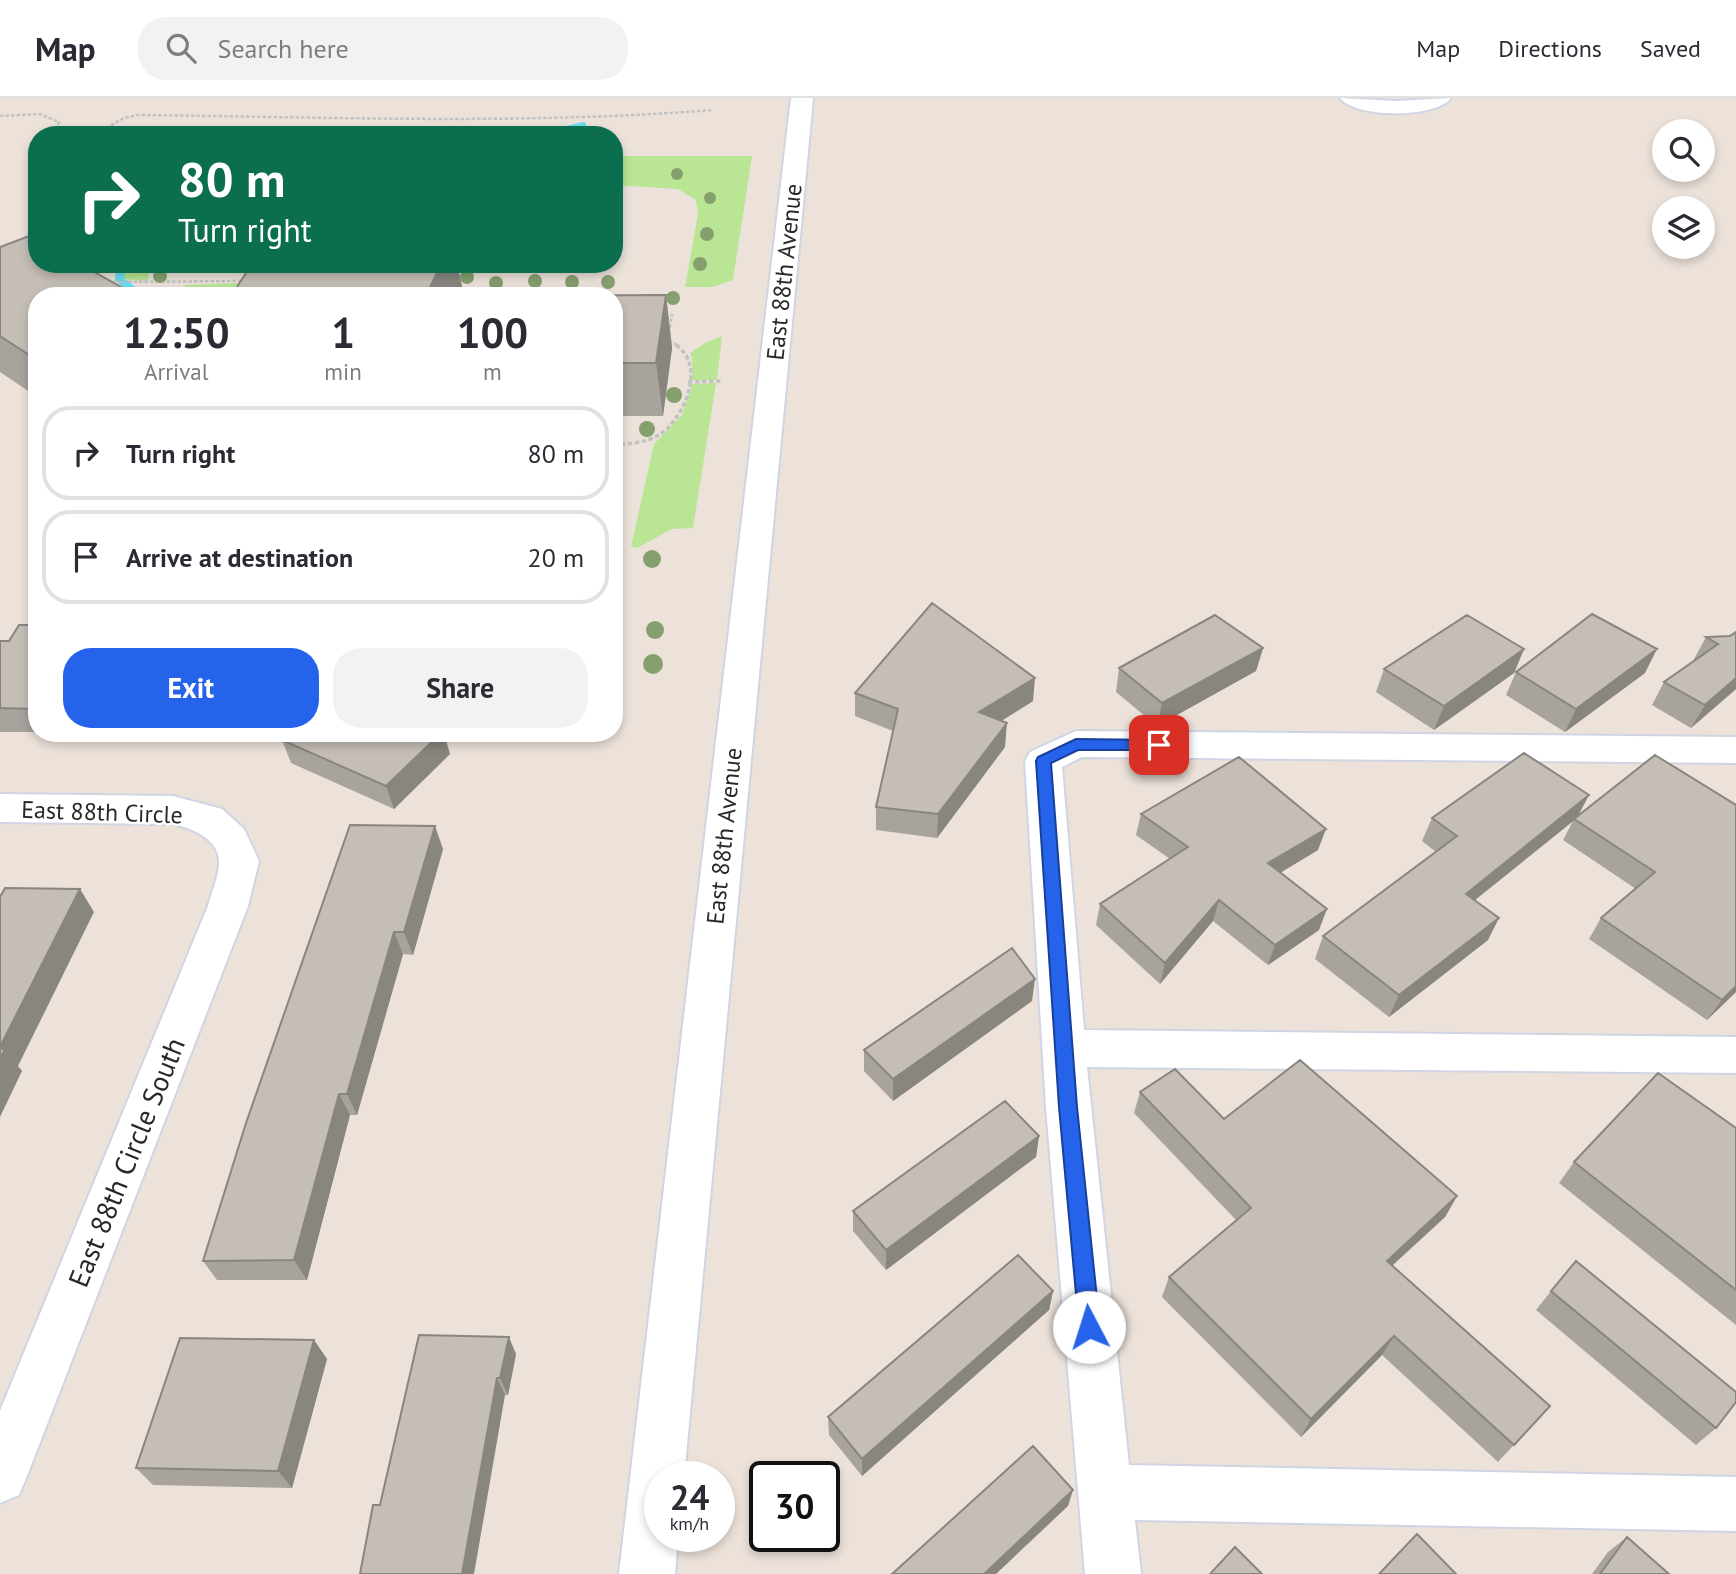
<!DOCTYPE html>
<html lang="en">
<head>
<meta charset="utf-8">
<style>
  :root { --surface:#fff; --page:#f2f2f3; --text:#2b2b33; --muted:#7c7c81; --line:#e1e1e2; --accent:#2563eb }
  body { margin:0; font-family:"PT Sans",sans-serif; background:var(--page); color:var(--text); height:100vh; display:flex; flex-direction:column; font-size:26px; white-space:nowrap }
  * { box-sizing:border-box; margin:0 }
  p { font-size:23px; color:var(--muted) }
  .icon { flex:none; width:38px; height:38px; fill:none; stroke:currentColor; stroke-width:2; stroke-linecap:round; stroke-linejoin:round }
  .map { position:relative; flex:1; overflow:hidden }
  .sheet { position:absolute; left:28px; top:189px; width:595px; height:455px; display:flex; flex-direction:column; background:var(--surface); border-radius:28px; box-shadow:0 4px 10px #0003 }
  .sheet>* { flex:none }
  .top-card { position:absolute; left:28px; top:28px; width:595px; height:147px; border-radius:28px; box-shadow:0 4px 10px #0003; background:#0b6e4f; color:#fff; overflow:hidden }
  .controls { position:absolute; left:1652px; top:21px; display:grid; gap:14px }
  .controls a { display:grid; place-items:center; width:63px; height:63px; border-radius:50%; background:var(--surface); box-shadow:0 4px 10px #0003; font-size:35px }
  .speed { position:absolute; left:644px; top:1363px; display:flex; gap:14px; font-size:35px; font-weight:700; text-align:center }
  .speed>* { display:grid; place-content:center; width:91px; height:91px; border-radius:50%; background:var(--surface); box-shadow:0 4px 10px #0003; line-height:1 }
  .speed small { font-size:18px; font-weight:400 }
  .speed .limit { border:4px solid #111; border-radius:10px; background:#fff; color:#111 }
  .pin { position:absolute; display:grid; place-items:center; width:60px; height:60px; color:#fff; margin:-30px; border-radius:14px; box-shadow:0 4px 10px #0006 }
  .me { position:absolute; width:77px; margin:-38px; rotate:355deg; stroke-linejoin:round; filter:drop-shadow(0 0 5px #0008) }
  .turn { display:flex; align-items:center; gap:24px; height:147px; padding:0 35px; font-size:32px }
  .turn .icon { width:91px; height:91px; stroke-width:2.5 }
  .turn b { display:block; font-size:49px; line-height:60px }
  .eta { display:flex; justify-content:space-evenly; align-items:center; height:119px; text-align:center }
  .eta b { font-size:42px; font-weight:600; line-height:49px }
  .cta { display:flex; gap:14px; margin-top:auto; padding:14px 35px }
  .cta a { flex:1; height:80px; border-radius:28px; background:var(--accent); color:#fff; font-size:28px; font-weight:600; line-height:80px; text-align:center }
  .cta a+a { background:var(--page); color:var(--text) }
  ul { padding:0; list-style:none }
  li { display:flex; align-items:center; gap:21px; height:94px; margin:0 14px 10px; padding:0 21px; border:4px solid var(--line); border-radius:28px }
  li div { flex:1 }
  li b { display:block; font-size:26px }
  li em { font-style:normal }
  header { display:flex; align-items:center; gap:42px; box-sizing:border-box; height:98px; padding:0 35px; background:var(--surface); border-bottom:2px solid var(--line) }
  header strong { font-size:33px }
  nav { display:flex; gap:38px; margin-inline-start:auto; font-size:24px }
  .search { width:490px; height:63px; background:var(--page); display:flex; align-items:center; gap:18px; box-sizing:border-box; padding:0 24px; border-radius:28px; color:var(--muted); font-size:26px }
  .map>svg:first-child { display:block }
  .green { fill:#b9e594 }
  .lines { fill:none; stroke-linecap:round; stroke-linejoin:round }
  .stream { fill:#68def3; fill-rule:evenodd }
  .minor-casing { stroke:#cfd5e3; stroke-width:4 }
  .secondary-casing { stroke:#cfd5e3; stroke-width:4 }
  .path-far1 { stroke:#c3c3c3; stroke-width:2.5; stroke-dasharray:3.5 2; stroke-linecap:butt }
  .path { stroke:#c3c3c3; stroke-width:3.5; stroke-dasharray:4.5 2.5; stroke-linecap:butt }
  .minor { fill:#fff; fill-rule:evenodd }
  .secondary { fill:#fff; fill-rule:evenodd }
  .tree { fill:#859f6f }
  .wall { fill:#a9a39d }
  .shaded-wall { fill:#89857f }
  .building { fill:#c4beb6; stroke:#89857f; stroke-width:2 }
  .route { fill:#2563eb; stroke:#184099; stroke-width:2 }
  .labels { text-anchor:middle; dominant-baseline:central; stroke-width:5; stroke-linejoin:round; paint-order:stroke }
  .street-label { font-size:24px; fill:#292929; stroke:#fff }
  .near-street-label { font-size:28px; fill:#292929; stroke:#fff }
</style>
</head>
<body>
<header>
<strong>Map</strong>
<div class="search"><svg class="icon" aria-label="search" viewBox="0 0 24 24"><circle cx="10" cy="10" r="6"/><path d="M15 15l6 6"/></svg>Search here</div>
<nav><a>Map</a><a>Directions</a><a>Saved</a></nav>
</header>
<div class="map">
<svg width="1736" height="1476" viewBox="0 0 1736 1476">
  <rect width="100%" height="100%" fill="#ece2da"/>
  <!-- green -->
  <path class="green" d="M 752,58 L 733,182 L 713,189 L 685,189 L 698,116 L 696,102 L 678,91 L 614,87 L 614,58 Z
    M 124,166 L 150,166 L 148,183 L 122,181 L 120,174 Z
    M 241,185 L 259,198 L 172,198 L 186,187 Z
    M 722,238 L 717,282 L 692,282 L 692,259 L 690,255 L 705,245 Z
    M 716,285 L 693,430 L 672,431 L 637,450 L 631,449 L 654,346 L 682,317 L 692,286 Z"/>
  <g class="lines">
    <!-- stream -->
    <path class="stream" d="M 583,24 L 586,25 L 586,29 L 546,37 L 527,37 Z
      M 116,166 L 126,166 L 124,180 L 147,198 L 135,198 L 115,183 Z"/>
    <defs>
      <path id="minor" d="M 1340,0 L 1396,3 L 1451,0 C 1435,21 1355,20 1340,0 Z
        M 1076,633 L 1736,639 L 1736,665 L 1082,659 L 1062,669 L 1084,932 L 1736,939 L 1736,975 L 1087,969 L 1129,1367 L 1736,1379 L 1736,1433 L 1135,1422 L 1141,1476 L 1085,1476 L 1046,1009 L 1025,663 L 1030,654 Z
        M 0,696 L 173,698 L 222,711 L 244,731 L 259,763 L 248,808 L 27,1378 L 19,1397 L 0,1405 L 0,1313 L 208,808 C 211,795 220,776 219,763 C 218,740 191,730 173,726 L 0,724 Z"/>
      <path id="secondary" d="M 791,0 L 813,0 L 684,1379 L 660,1379 L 660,1438 L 678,1438 L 675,1476 L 619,1476 Z"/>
    </defs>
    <!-- minor casing -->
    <use href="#minor" class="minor-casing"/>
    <!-- secondary casing -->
    <use href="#secondary" class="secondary-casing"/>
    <!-- path-far1 -->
    <path class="path-far1" d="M 0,18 L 40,16 L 59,24 L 56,32
      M 106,30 L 124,20 L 138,17 C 329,19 522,27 713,12
      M 24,141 L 37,126
      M 106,184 L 245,183
      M 669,235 L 672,216
      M 669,243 L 677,247"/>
    <!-- path -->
    <path class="path" d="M 688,284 L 722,283
      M 614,348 C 628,345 645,345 657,338 C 685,322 708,265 674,246"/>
    <!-- minor -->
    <use href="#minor" class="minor"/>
    <!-- secondary -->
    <use href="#secondary" class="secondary"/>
  </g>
  <!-- trees -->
  <g class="tree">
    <circle cx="677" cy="76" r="6"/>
    <circle cx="710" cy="100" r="6"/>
    <circle cx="707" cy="136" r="7"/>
    <circle cx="700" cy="166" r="7"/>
    <circle cx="160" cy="178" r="7"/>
    <circle cx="467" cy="179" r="7"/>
    <circle cx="535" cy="183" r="7"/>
    <circle cx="572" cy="184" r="7"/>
    <circle cx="608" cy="184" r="7"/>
    <circle cx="496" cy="185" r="7"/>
    <circle cx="673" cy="200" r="7"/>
    <circle cx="674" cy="297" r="8"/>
    <circle cx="647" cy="331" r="8"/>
    <circle cx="652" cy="461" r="9"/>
    <circle cx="655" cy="532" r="9"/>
    <circle cx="653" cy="566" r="10"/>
  </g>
  <!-- wall -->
  <path class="wall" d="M 0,149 L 37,198 L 37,299 L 0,274 Z
    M 170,166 L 457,166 L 463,193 L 461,198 L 666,197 L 672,250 L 663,318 L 614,318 L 614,198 L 231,198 L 246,175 L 173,175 Z
    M 37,527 L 37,634 L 0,634 L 0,543 L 9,543 Z
    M 1730,538 L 1736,591 L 1691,630 L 1652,607 L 1664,584 L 1694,563 L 1693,563 L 1706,539 Z
    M 1263,550 L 1256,573 L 1157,628 L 1116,594 L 1119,570 Z
    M 1524,551 L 1514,575 L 1434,632 L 1376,594 L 1384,571 Z
    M 1516,574 L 1645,575 L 1565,634 L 1506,597 Z
    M 855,595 L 1033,603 L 1001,623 L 1005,649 L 937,740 L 876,732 L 876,709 L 893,633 L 855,618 Z
    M 108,635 L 236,635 L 234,638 Z
    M 282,642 L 450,656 L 394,711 L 291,665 Z
    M 1736,707 L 1736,894 L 1707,922 L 1589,841 L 1601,820 L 1636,791 L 1563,742 L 1573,723 L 1475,802 L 1488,842 L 1389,919 L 1315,861 L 1323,838 L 1436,754 L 1422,743 L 1432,720 L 1578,718 Z
    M 1141,716 L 1318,752 L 1280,775 L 1319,832 L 1268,867 L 1213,823 L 1160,886 L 1096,827 L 1100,806 L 1170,761 L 1136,737 Z
    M 443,751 L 413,857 L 403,856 L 357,1017 L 350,1017 L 307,1182 L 217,1182 L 203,1163 Z
    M 1032,903 L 893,1003 L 864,973 L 864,952 Z
    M 1140,994 L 1457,1098 L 1445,1119 L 1392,1168 L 1550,1308 L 1498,1364 L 1382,1257 L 1301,1339 L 1162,1199 L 1169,1179 L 1236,1122 L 1134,1015 Z
    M 1736,1030 L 1736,1227 L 1559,1085 L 1574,1064 Z
    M 1039,1038 L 1036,1059 L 886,1172 L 853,1133 L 853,1113 Z
    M 1053,1193 L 1049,1212 L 862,1378 L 829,1337 L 828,1319 Z
    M 1551,1193 L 1716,1330 L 1696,1347 L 1536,1212 Z
    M 314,1242 L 327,1261 L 292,1390 L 153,1387 L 136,1370 Z
    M 516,1256 L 508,1297 L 505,1297 L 380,1407 Z
    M 1627,1439 L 1669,1476 L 1592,1476 L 1608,1454 Z"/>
  <!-- shaded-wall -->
  <path class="shaded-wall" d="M 441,166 L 457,166 L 463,193 L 461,198 L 426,198 Z
    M 666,197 L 672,250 L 663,318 L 656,265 Z
    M 1263,550 L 1256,573 L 1157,628 L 1162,605 Z
    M 1524,551 L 1514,575 L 1434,632 L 1444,608 Z
    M 1657,551 L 1645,575 L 1565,634 L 1576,611 Z
    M 1035,580 L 1033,603 L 977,638 L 979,614 Z
    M 1736,580 L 1736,591 L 1691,630 L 1705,607 Z
    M 1007,625 L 1005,649 L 937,740 L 938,716 Z
    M 441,635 L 444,635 L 450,656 L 394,711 L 386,688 Z
    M 1589,697 L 1577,720 L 1455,818 L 1466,796 Z
    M 435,728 L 443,751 L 413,857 L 404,834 Z
    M 1326,731 L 1318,752 L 1261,786 L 1268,765 Z
    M 80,791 L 94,814 L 18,968 L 22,973 L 0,1019 L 0,949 Z
    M 1219,802 L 1213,823 L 1160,886 L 1165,865 Z
    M 1327,811 L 1319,832 L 1268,867 L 1275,847 Z
    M 1499,820 L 1488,842 L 1389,919 L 1399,897 Z
    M 394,834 L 403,856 L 357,1017 L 347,996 Z
    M 1035,881 L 1032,903 L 893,1003 L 893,981 Z
    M 1736,888 L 1736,894 L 1707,922 L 1722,902 Z
    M 339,996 L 350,1017 L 307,1182 L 294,1162 Z
    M 1039,1038 L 1036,1059 L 886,1172 L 886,1152 Z
    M 1457,1098 L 1445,1119 L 1375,1183 L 1387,1163 Z
    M 1053,1193 L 1049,1212 L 862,1378 L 862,1361 Z
    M 1394,1238 L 1382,1257 L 1301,1339 L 1311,1321 Z
    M 509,1239 L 516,1256 L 508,1297 L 500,1280 Z
    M 314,1242 L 327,1261 L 292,1390 L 278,1373 Z
    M 497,1280 L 505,1297 L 474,1476 L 462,1476 Z
    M 1073,1392 L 1068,1408 L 996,1476 L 984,1476 Z"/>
  <!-- building -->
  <path class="building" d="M 29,138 L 37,142 L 37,166 L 80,166 L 137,198 L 37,198 L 37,262 L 0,238 L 0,149 Z
    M 252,166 L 441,166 L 426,198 L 666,197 L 656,265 L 614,265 L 614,198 L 231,198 Z
    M 932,505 L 1035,580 L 979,614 L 1007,625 L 938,716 L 876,709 L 898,611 L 855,595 Z
    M 1592,516 L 1657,551 L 1576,611 L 1516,574 Z
    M 1215,517 L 1263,550 L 1162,605 L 1119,570 Z
    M 1467,517 L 1524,551 L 1444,608 L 1384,571 Z
    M 19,527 L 37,527 L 37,611 L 0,610 L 0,543 L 9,543 Z
    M 1736,534 L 1736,580 L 1705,607 L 1664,584 L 1718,546 L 1706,539 L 1730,538 Z
    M 289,635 L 441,635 L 386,688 L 282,642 Z
    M 1524,655 L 1589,697 L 1466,796 L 1499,820 L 1399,897 L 1323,838 L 1457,738 L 1432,720 Z
    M 1655,657 L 1736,707 L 1736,888 L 1722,902 L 1601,820 L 1655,774 L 1574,721 Z
    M 1239,659 L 1326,731 L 1268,765 L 1327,811 L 1275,847 L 1219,802 L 1165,865 L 1100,806 L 1188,749 L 1141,716 Z
    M 350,727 L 435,728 L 404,834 L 394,834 L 347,996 L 339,996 L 294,1162 L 203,1163 L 246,1025 Z
    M 5,790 L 80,791 L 0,949 L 0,799 Z
    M 1012,850 L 1035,881 L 893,981 L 864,952 Z
    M 0,951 L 5,951 L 0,961 Z
    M 1300,962 L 1457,1098 L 1387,1163 L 1550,1308 L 1514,1347 L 1394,1238 L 1311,1321 L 1169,1179 L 1251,1110 L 1140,994 L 1175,971 L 1224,1021 Z
    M 1658,975 L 1736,1030 L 1736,1192 L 1574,1064 Z
    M 1005,1003 L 1039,1038 L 886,1152 L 853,1113 Z
    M 1018,1157 L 1053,1193 L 862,1361 L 828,1319 Z
    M 1576,1163 L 1736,1294 L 1736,1304 L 1716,1330 L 1551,1193 Z
    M 419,1237 L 509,1239 L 500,1280 L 497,1280 L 462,1476 L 360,1476 L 373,1407 L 380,1407 Z
    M 180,1240 L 314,1242 L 278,1373 L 136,1370 Z
    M 1033,1348 L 1073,1392 L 984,1476 L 892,1476 Z
    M 1417,1436 L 1456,1476 L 1379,1476 Z
    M 1627,1439 L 1669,1476 L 1600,1476 Z
    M 1235,1449 L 1262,1476 L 1210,1476 Z"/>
  <!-- route -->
  <path class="route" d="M 1076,641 L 1159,642 L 1166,647 L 1159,652 L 1078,652 L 1051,665 L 1077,1009 L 1100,1229 L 1097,1236 L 1089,1239 L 1082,1236 L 1079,1229 L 1059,1009 L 1036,663 L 1038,659 Z"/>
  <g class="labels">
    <!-- street labels -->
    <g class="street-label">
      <text transform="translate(784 174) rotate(-84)">East 88th Avenue</text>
      <text transform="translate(102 714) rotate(2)">East 88th Circle</text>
      <text transform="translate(724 738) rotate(-84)">East 88th Avenue</text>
    </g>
    <!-- near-street labels -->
    <g class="near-street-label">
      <text transform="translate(126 1064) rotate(-68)">East 88th Circle South</text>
    </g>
  </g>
</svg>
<div class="controls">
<a><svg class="icon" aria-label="search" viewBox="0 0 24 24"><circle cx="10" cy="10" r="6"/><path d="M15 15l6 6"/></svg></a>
<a><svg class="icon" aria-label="layers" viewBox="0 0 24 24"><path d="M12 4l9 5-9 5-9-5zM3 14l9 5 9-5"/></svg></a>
</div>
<div class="speed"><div>24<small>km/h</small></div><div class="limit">30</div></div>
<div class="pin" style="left:1159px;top:647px;background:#d93025"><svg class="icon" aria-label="arrive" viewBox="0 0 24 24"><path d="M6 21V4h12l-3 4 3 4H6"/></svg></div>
<svg class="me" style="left:1089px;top:1229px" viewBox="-20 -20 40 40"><circle r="19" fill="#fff"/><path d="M0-13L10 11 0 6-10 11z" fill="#2563eb"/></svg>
<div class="top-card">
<div class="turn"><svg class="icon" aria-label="right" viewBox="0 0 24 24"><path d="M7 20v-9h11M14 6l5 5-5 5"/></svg><div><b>80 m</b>Turn right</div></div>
</div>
<section class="sheet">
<div class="eta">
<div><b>12:50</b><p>Arrival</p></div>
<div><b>1</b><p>min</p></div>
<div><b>100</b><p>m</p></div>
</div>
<ul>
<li><svg class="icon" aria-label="right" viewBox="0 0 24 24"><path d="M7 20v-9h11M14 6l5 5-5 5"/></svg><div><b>Turn right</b></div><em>80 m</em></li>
<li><svg class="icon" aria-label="arrive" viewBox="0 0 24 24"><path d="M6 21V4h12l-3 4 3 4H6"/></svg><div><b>Arrive at destination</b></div><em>20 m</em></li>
</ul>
<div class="cta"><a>Exit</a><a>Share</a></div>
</section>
</div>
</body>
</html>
